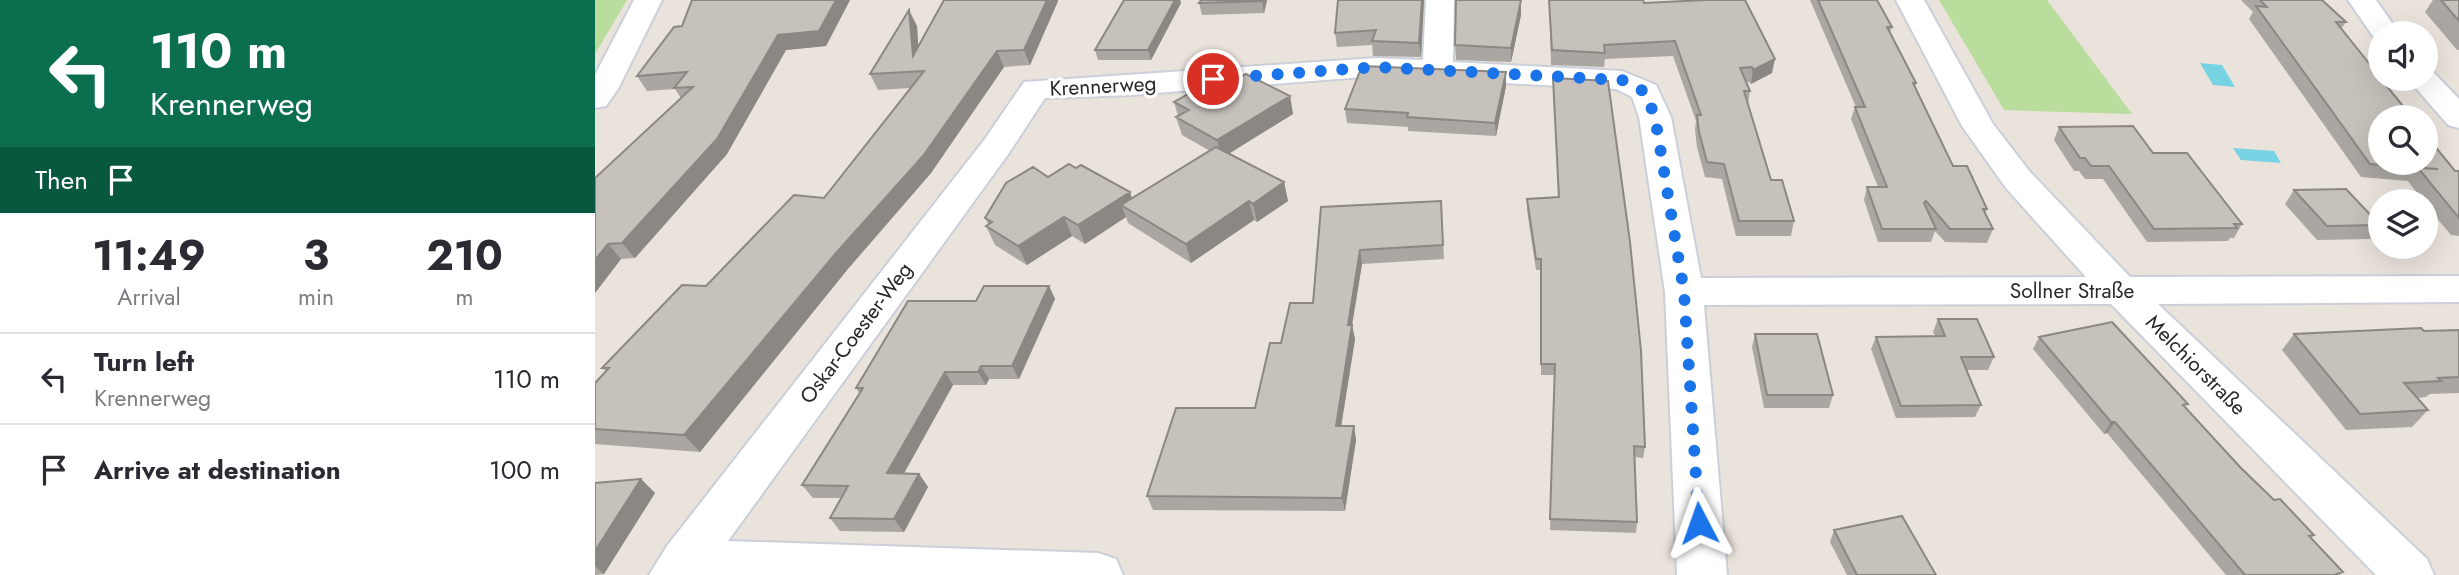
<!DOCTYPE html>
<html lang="en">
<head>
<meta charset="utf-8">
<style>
  :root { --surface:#fff; --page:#f2f2f3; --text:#2b2b33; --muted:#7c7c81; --line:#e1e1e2 }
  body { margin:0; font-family:Jost,sans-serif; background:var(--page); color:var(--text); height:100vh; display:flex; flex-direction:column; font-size:26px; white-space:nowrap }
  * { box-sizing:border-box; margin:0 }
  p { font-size:23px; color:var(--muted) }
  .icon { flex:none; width:38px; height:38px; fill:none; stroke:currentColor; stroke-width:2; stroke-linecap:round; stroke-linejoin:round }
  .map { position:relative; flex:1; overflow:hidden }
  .panel { display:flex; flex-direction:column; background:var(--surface); width:595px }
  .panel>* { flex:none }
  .guide { background:#0b6e4f; color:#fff; overflow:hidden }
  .fabs { position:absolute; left:1773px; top:21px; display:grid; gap:14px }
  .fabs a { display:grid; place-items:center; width:70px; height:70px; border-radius:50%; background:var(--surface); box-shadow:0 7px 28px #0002; font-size:35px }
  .pin { position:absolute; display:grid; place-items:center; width:60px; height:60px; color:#fff; margin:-30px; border:4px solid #fff; border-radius:50%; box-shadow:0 2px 7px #0007 }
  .me { position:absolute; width:77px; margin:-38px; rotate:356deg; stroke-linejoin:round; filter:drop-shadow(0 0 5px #0008) }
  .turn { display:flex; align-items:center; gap:24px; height:147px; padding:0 35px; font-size:32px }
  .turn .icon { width:91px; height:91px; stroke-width:2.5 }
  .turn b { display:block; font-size:49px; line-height:60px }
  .then { display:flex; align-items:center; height:66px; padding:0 35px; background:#0003; gap:14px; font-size:26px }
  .eta { display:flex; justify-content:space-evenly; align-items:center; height:119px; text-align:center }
  .eta b { font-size:42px; font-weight:700; line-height:49px }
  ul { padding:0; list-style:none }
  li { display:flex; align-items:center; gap:21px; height:91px; padding:0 35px; border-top:2px solid var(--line) }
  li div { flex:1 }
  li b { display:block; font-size:26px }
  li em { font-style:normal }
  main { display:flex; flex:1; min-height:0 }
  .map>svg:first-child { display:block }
  .green { fill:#b9dd9d }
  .water { fill:#77d2e4 }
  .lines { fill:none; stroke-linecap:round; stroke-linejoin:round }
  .minor-casing { stroke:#cbcfda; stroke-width:4 }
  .minor { fill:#fff; fill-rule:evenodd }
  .wall { fill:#aaa6a1 }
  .shaded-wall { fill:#8b8783 }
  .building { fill:#c6c1bb; stroke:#8b8783; stroke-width:2 }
  .route { stroke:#1a73e8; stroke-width:12; stroke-dasharray:0 21.6 }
  .labels { text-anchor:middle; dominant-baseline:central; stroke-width:6; stroke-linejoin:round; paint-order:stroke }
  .street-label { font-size:21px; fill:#292929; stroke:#fff }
</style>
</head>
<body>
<main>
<section class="panel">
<div class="guide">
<div class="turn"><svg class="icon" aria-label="left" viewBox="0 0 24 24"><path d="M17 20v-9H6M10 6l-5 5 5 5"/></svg><div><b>110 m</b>Krennerweg</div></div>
<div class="then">Then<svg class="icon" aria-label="arrive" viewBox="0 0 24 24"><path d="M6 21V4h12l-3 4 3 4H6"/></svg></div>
</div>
<div class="eta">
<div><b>11:49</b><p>Arrival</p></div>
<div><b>3</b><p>min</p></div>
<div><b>210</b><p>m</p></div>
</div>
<ul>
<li><svg class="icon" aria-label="left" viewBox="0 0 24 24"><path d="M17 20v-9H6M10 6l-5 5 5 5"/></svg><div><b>Turn left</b><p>Krennerweg</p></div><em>110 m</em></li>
<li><svg class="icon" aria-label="arrive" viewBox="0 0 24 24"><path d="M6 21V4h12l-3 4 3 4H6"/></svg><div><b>Arrive at destination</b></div><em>100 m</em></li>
</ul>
</section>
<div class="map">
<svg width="1864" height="575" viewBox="0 0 1864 575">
  <rect width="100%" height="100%" fill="#eae3dc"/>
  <!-- green -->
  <path class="green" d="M 0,0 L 32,0 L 0,54 Z
    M 1344,0 L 1452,0 L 1537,114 L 1409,110 Z"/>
  <!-- water -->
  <path class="water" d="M 1605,63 L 1627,65 L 1640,87 L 1618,85 Z
    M 1638,148 L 1679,151 L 1686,163 L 1646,160 Z"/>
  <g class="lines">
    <defs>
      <path id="minor" d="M 39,0 L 67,0 L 23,89 L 11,106 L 0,108 L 0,75 Z
        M 831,0 L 859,0 L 858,62 L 1027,71 L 1061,85 L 1076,117 L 1106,278 L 1491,277 L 1411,188 L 1367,126 L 1301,0 L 1329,0 L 1398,124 L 1435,172 L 1535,277 L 1864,276 L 1864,302 L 1563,304 L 1832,559 L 1839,575 L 1781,575 L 1516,304 L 1109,305 L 1132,575 L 1082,575 L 1070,292 L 1044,117 L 1037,97 L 1021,89 L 781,76 L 536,95 L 450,98 L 414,153 L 133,541 L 503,553 L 521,559 L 528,575 L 54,575 L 72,546 L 390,139 L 429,82 L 781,58 L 828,60 Z
        M 1753,0 L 1781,0 L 1804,33 L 1785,33 L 1785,40 L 1780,39 Z
        M 1830,70 L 1839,73 L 1864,99 L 1864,128 L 1853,125 L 1813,79 L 1830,79 Z"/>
    </defs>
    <!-- minor casing -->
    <use href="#minor" class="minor-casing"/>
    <!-- minor -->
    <use href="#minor" class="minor"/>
  </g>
  <!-- wall -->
  <path class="wall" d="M 97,0 L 255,0 L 231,46 L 191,50 L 132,154 L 40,258 L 26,259 L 0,293 L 0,178 L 86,98 L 80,89 L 52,91 L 42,76 L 87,26 Z
    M 349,0 L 463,0 L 463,1 L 435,65 L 409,67 L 336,173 L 252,270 L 105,452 L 0,444 L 0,383 L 11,371 L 7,368 L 111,286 L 229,198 L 315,88 L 283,90 L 275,74 L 322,26 L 323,46 Z
    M 529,0 L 585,0 L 586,3 L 556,60 L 503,60 L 500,50 Z
    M 606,0 L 672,0 L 669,13 L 607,15 L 604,3 Z
    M 829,0 L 826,57 L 778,56 L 777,45 L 742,47 L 740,33 Z
    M 954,0 L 1049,3 L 1177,73 L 1156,84 L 1154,82 L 1151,82 L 1155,91 L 1153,103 L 1176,180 L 1199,221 L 1196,236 L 1141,236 L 1127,179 L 1110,177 L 1102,147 L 1100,130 L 1101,121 L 1078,56 L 1010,59 L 1009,67 L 956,65 Z
    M 1215,0 L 1282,0 L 1297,27 L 1295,32 L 1321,83 L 1320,87 L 1358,166 L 1392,209 L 1390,214 L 1398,229 L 1392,243 L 1350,242 L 1340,231 L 1336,242 L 1283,242 L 1269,200 L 1272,187 L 1283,187 L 1256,119 L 1260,107 L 1261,107 Z
    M 1646,0 L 1727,0 L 1751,22 L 1746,29 L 1860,171 L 1864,171 L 1864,236 L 1856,235 L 1830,204 L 1830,201 L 1828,201 L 1813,181 L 1766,177 L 1654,19 L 1658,12 Z
    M 1838,0 L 1864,0 L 1864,50 L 1862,50 L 1830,12 Z
    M 926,15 L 916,62 L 861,60 L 860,45 Z
    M 911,72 L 911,86 L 901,136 L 813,131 L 813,127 L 752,123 L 750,109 Z
    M 958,78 L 1050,447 L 1048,458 L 1040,457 L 1042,522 L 1041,533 L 955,530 L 960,375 L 946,375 L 946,270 L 941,270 L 932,210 L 932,199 L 963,197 Z
    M 633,84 L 695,96 L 698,114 L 634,153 L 689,182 L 693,201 L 662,222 L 659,220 L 596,263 L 533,223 L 531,217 L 490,244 L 477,236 L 432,265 L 400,245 L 391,226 L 393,224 L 390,218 L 453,177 L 537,198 L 615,151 L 587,135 L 581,117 L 583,116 L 579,102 Z
    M 1464,127 L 1558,153 L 1647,224 L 1639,238 L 1635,238 L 1633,241 L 1552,242 L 1508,179 L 1490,179 L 1484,171 L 1479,171 L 1459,140 Z
    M 1699,190 L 1785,225 L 1785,226 L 1775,239 L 1722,240 L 1690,204 Z
    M 846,201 L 849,259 L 767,264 L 757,325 L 760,339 L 746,426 L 759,426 L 761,440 L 750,511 L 558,510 L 552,496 L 660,408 L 686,343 L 718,303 L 726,207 Z
    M 454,286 L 460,299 L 424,379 L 394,379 L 391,385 L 358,385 L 309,473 L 324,474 L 333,487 L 309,532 L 245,531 L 235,518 L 246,498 L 218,498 L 207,485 L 264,393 L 261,388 L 381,301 Z
    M 1343,319 L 1399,357 L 1393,370 L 1372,370 L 1386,405 L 1380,417 L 1301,418 L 1276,349 L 1281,337 L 1340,336 L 1338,332 Z
    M 1864,330 L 1864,393 L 1835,394 L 1831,397 L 1822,398 L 1833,410 L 1817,427 L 1751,430 L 1687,350 L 1699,334 Z
    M 1160,334 L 1238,395 L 1234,408 L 1169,408 L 1157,347 Z
    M 1444,337 L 1591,408 L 1645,467 L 1679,500 L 1719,535 L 1716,538 L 1745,575 L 1631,575 L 1512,433 L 1509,434 L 1438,349 Z
    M 46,479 L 60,493 L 9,574 L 0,575 L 0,483 Z
    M 1239,530 L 1341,575 L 1252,575 L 1235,542 Z"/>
  <!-- shaded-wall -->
  <path class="shaded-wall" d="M 241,0 L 255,0 L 231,46 L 191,50 L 132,154 L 40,258 L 27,243 L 183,35 Z
    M 452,0 L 463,0 L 463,1 L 435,65 L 429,50 Z
    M 580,0 L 585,0 L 586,3 L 556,60 L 553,50 Z
    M 667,0 L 672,0 L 669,13 L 667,1 Z
    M 827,0 L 829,0 L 826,57 L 824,43 Z
    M 926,0 L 926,15 L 916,62 L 916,48 Z
    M 314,10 L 322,26 L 325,72 L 318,56 Z
    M 402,51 L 409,67 L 336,173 L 252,270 L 105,452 L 89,435 Z
    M 1180,59 L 1177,73 L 1156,84 L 1158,70 Z
    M 911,72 L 911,86 L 901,136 L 900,123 Z
    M 695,96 L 698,114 L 627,158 L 622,140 Z
    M 689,182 L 693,201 L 662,222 L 658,204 Z
    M 535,192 L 541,210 L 526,205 L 531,217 L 490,244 L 483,225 Z
    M 654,201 L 659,220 L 596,263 L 591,244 Z
    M 469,217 L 477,236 L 432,265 L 423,246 Z
    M 13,244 L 26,259 L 0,293 L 0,260 Z
    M 765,250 L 767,264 L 757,325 L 760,339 L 744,440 L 741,426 L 753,325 Z
    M 454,286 L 460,299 L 424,379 L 417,366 Z
    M 386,366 L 394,379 L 391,385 L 383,372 Z
    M 350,372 L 358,385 L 302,486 L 292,473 Z
    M 1516,422 L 1520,422 L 1512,433 L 1509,434 Z
    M 759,426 L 761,440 L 750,511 L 747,498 Z
    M 324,474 L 333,487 L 309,532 L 299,519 Z
    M 46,479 L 60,493 L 9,574 L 0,566 L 0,551 Z"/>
  <!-- building -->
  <path class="building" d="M 97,0 L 241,0 L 224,31 L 183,35 L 122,139 L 27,243 L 13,244 L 0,260 L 0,178 L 98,87 L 79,88 L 92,72 L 42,76 L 79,27 L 87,26 Z
    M 349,0 L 452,0 L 429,50 L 402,51 L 328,156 L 241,253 L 89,435 L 0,429 L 0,383 L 14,368 L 7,368 L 87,285 L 111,286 L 199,195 L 229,198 L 329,71 L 275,74 L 314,10 L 318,56 Z
    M 529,0 L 580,0 L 553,50 L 500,50 Z
    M 606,0 L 667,0 L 667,1 L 604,3 Z
    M 743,0 L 827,0 L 824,43 L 777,41 L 781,30 L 740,33 Z
    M 861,0 L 926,0 L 916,48 L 860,45 Z
    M 954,0 L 1048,0 L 1049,3 L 1110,0 L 1150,0 L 1180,59 L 1158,70 L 1157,67 L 1145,68 L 1155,91 L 1149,91 L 1176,180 L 1187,180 L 1199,221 L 1144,221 L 1129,164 L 1112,162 L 1104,132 L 1102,115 L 1106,115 L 1080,41 L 1009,45 L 1010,53 L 957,50 Z
    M 1223,0 L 1282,0 L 1297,27 L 1292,27 L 1321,83 L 1318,83 L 1358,166 L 1372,166 L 1392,209 L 1388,209 L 1398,229 L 1355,229 L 1331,201 L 1329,203 L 1341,229 L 1287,229 L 1272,187 L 1292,187 L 1260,107 L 1270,107 Z
    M 1665,0 L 1727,0 L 1751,22 L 1741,22 L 1785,77 L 1785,79 L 1786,79 L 1817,117 L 1785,117 L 1785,163 L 1830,163 L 1830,134 L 1860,171 L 1864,171 L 1864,218 L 1823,168 L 1843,169 L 1775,164 L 1661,6 L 1672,7 Z
    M 1846,0 L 1864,0 L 1864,21 Z
    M 767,66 L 911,72 L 900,123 L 812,117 L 813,113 L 750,109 Z
    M 651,74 L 695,96 L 622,140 L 581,117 L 594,110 L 579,102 L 622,78 L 633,84 Z
    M 958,78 L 1013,81 L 1035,242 L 1046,351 L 1050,447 L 1039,446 L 1042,522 L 955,519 L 960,364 L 946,364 L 946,259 L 941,259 L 932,199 L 964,197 Z
    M 1538,126 L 1558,153 L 1592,153 L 1647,224 L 1639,224 L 1642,228 L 1559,229 L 1514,166 L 1496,166 L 1490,158 L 1485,158 L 1464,127 Z
    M 621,147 L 689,182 L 658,204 L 654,201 L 591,244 L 526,205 Z
    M 474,164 L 481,168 L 486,165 L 535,192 L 483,225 L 469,217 L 423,246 L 391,226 L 397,222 L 390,218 L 411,183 L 438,167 L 453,177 Z
    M 1751,189 L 1785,225 L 1732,226 L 1699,190 Z
    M 846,201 L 848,245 L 765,250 L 753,325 L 757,325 L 741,426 L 759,426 L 747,498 L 552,496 L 581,408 L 660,408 L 675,343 L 686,343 L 695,303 L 718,303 L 726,207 Z
    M 389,286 L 454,286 L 417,366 L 386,366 L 383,372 L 350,372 L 292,473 L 324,474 L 299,519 L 235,518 L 253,486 L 207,485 L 268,388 L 261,388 L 313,301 L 381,301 Z
    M 1343,319 L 1382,319 L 1399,357 L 1366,357 L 1386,405 L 1306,406 L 1281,337 L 1350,336 Z
    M 1517,322 L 1593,404 L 1588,405 L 1645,467 L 1679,500 L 1685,499 L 1719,535 L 1714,536 L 1748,572 L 1739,575 L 1650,575 L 1520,422 L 1516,422 L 1444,337 Z
    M 1826,328 L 1829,331 L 1864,330 L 1864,377 L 1843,378 L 1846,381 L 1809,383 L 1833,410 L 1765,414 L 1699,334 Z
    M 1160,334 L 1222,334 L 1238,395 L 1172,395 Z
    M 46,479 L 0,551 L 0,483 Z
    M 1307,516 L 1341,575 L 1262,575 L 1239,530 Z"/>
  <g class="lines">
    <!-- route -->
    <path class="route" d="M 618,79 L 781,67 L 1027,80 L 1050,92 L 1060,117 L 1089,292 L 1104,523"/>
  </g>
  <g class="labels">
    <!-- street labels -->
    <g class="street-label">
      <text transform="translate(508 86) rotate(-3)">Krennerweg</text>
      <text x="1477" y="291">Sollner Straße</text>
      <text transform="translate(261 333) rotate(-53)">Oskar-Coester-Weg</text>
      <text transform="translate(1601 365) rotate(45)">Melchiorstraße</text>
    </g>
  </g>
</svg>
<div class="fabs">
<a><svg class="icon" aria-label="sound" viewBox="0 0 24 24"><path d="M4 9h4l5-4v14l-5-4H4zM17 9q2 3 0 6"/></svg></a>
<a><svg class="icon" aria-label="search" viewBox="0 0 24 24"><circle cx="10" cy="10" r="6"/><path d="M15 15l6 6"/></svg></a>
<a><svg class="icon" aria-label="layers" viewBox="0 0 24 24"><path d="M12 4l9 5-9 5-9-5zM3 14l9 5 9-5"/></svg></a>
</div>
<div class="pin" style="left:618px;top:79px;background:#d93025"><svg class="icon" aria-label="arrive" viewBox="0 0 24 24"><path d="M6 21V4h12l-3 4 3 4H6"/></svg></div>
<svg class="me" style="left:1104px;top:523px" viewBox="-20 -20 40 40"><path d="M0-17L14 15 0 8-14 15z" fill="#1a73e8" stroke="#fff" stroke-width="4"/></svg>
</div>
</main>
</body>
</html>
